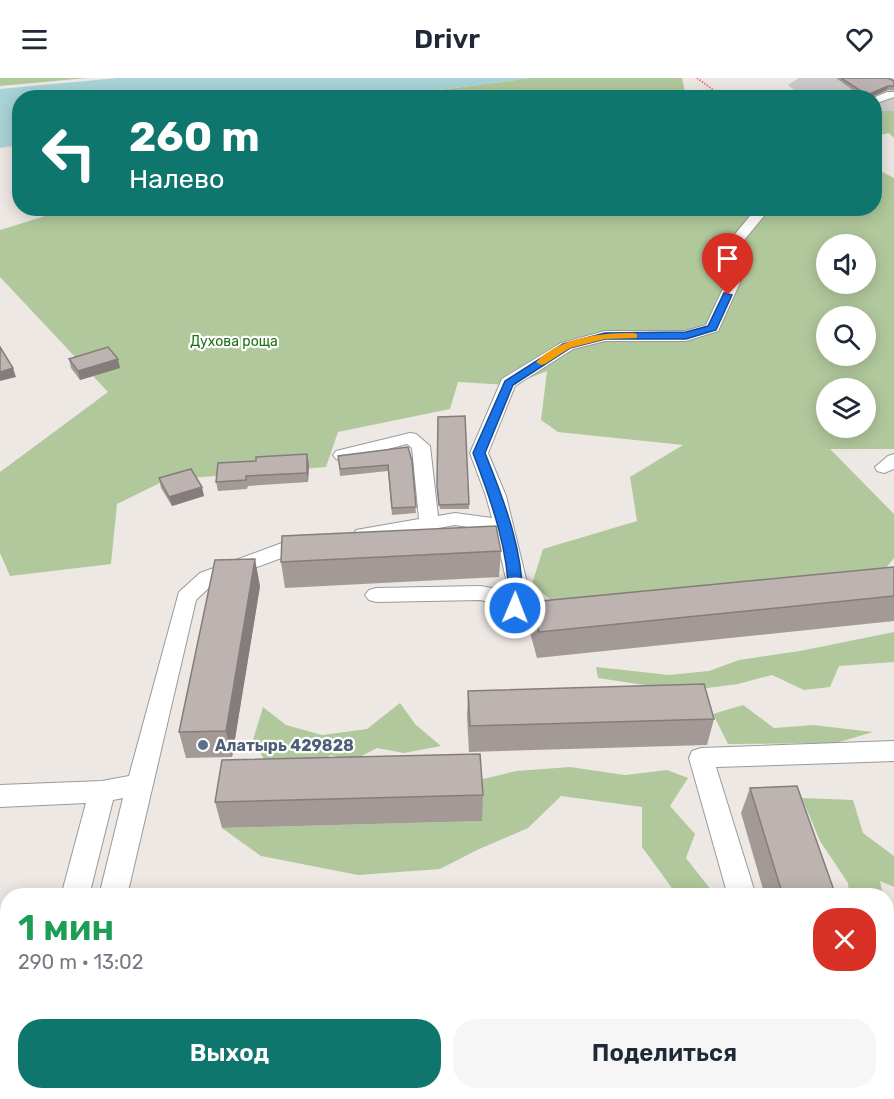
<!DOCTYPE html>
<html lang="ru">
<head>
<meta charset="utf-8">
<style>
  :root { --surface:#fff; --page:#f6f6f7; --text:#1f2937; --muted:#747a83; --accent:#0f766e }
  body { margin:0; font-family:Rubik,sans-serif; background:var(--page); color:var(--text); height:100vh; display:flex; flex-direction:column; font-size:22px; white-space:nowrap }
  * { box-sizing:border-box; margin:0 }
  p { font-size:20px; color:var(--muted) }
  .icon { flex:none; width:33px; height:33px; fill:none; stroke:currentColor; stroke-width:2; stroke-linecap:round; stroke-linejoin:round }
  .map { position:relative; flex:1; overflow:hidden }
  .details { position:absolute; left:0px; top:810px; width:894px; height:212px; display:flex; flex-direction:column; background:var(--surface); border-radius:24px 24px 0 0; box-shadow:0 3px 15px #0003 }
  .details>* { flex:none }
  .top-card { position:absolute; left:12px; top:12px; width:870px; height:126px; border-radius:24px; box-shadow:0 3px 15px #0003; background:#0f766e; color:#fff; overflow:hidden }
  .tools { position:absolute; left:816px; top:156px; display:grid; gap:12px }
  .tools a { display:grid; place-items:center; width:60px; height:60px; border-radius:50%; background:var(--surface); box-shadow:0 3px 15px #0003; font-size:30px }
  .pin { position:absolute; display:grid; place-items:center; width:51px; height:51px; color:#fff; margin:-62px -26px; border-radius:50% 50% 50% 0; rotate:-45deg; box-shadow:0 0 6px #0007 }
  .pin .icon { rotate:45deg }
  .me { position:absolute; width:66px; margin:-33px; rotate:1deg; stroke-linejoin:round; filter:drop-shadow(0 0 4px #0008) }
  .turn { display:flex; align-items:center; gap:21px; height:126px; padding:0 18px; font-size:27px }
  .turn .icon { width:78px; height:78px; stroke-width:2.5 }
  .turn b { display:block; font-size:42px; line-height:51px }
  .round { display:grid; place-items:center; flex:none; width:63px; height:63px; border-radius:24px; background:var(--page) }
  .overview { display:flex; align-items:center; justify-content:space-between; height:102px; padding:0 18px }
  h1 { font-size:36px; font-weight:600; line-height:45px; color:#1e9e55 }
  .action { display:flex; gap:12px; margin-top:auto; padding:12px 18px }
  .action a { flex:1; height:69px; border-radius:24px; background:var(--accent); color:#fff; font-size:24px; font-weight:600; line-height:69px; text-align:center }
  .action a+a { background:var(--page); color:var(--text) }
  header { display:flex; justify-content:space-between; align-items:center; height:78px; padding:0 18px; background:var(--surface); font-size:27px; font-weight:600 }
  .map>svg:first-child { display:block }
  .religious { fill:#cbcbcb }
  .forest { fill:#b1c89c; fill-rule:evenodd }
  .water { fill:#a8d4d7 }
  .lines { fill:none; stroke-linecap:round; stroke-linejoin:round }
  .minor-casing { stroke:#9a9a9a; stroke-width:2 }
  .path { stroke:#eb767f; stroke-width:2; stroke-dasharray:1.5 1.5; stroke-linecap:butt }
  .minor { fill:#fff; fill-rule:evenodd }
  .wall { fill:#a39a98 }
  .shaded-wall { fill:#847d7c }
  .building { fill:#bdb3b1; stroke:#847d7c; stroke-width:1.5 }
  .route { fill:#1a73e8; stroke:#114b97; stroke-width:1.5 }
  .slow { fill:#f59e0b }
  .service-dot { fill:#5c6f8a; stroke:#fff; stroke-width:2 }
  .labels { text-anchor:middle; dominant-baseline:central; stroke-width:4.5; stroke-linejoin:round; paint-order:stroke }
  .far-park-label { font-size:14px; fill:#1e7016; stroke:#fff }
  .service-label { font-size:16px; font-weight:bold; fill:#4e5e75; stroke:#fff; text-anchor:start }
</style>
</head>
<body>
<header><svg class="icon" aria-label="menu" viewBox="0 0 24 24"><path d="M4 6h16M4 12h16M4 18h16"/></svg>Drivr<svg class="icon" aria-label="heart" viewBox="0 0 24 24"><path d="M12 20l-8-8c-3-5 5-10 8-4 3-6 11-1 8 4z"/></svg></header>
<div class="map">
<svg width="894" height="1021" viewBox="0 0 894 1021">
  <rect width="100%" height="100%" fill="#ede8e4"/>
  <!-- religious -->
  <path class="religious" d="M 799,0 L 894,0 L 894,33 L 875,33 L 874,20 L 803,19 L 788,7 Z"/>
  <!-- forest -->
  <path class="forest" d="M 0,0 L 87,0 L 0,8 Z
    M 531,0 L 682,0 L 686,19 L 377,20 Z
    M 875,33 L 894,33 L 894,60 L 889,55 L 875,58 Z
    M 875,90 L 894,100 L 894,371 L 830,371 L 894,436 L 894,480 L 877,501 L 557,527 L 532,506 L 543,471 L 637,443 L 630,399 L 683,367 L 558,354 L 541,342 L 547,293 L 512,307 L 458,304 L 450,331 L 338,354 L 326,389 L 166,402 L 117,426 L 111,486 L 10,498 L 0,475 L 0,394 L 108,314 L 0,199 L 0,152 L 71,130 L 874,130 ZM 826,166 L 866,166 L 866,206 L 826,206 ZM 826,238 L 866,238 L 866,278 L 826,278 ZM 826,310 L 866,310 L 866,350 L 826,350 Z
    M 894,554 L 894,584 L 839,588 L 830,609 L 804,612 L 772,597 L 738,606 L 684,613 L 598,600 L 596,589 L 669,597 L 709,593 L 739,582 L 800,573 Z
    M 400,625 L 415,646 L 441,668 L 404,675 L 377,670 L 352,683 L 331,677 L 312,687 L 267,686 L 253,662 L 263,629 L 286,647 L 322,657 L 367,651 Z
    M 743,627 L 774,650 L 813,647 L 873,654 L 836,665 L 728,666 L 713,636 Z
    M 570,689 L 625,697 L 667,692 L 688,700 L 670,728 L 695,756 L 686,780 L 715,817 L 677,817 L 642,769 L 642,729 L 561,718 L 528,750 L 477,772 L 440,791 L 358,797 L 261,778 L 222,750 L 481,743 L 479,702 L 516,693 Z
    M 802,720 L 853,722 L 863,755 L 894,778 L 894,809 L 880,803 L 883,817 L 849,817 L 848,805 L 820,763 Z
    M 887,830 L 894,851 L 894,1021 L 887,1021 L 886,1014 Z
    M 7,840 L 7,903 L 0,913 L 0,846 Z
    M 0,921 C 11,943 11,973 0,995 Z"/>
  <!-- water -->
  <path class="water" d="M 118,0 L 531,0 L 377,20 L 20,20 L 19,67 L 0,70 L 0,11 Z"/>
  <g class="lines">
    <defs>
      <path id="minor" d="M 887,14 L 894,14 L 894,19 L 874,26 L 873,20 Z
        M 749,130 L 762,130 L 764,138 L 735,173 L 742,200 L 718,253 L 686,263 L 605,263 L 573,271 L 515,308 L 488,375 L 506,418 L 527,505 L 525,526 L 559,524 L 567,527 L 570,532 L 567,537 L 527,543 L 507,535 L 504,527 L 480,522 L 376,524 L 369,522 L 365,517 L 369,512 L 376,510 L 480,508 L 505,512 L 507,505 L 495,453 L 455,447 L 363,464 L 356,462 L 353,457 L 356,452 L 419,441 L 412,370 L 407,366 L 342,383 L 336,381 L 333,377 L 336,373 L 410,355 L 416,356 L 430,368 L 438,438 L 455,435 L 492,440 L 486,418 L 470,375 L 502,301 L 561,265 L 605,253 L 685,253 L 706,247 L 728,200 L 721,173 L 750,138 Z
        M 894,376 L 894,391 L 884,395 L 877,393 L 875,389 L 888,378 Z
        M 309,460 L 316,462 L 319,467 L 316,472 L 292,476 L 214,505 L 196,522 L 127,818 L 99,818 L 123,720 L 113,722 L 89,818 L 61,818 L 86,725 L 0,729 L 0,707 L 102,703 L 129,698 L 179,514 L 200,495 L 282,465 Z
        M 894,663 L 894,683 L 716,689 L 756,818 L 728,818 L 689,680 L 692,673 L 701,670 Z
        M 8,1011 L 8,1014 L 38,1014 L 36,1021 L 4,1021 Z
        M 51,1014 L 83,1014 L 81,1021 L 49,1021 Z
        M 190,1014 L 222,1014 L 221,1021 L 189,1021 Z"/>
    </defs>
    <!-- minor casing -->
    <use href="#minor" class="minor-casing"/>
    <!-- path -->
    <path class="path" d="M 697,0 L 724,20"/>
    <!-- minor -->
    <use href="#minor" class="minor"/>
  </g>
  <!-- wall -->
  <path class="wall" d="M 836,0 L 888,0 L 894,3 L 894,12 L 887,12 L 869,20 L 864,20 Z
    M 69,281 L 120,290 L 80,302 L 71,290 Z
    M 438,339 L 469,426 L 469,431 L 440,431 L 437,412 Z
    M 408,369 L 416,435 L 392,437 L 388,393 L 340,398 L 338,378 Z
    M 309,386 L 308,404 L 248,408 L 247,411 L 218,413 L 216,404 Z
    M 159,400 L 204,418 L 172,428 L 161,410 Z
    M 501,473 L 499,499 L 285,510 L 281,484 Z
    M 894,489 L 894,543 L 537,580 L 529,551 L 531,524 Z
    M 260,508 L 232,679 L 186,680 L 179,654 Z
    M 468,613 L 714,641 L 707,667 L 469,674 L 467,639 Z
    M 750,710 L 836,818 L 765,818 L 741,735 Z
    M 483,717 L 482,743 L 222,750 L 215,724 Z
    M 471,1014 L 802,1014 L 804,1021 L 472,1021 Z"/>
  <!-- shaded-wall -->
  <path class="shaded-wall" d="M 888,8 L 887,12 L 869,20 L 866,20 L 867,17 Z
    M 118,281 L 120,290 L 80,302 L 78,293 Z
    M 13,290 L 16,299 L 0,303 L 0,294 Z
    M 307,376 L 309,386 L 308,404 L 307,395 Z
    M 202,409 L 204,418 L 172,428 L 169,419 Z
    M 255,481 L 260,508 L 232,679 L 226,653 Z
    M 159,1014 L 173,1014 L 172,1021 L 157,1021 Z"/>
  <!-- building -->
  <path class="building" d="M 841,0 L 888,0 L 894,3 L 894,8 L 888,8 L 867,17 Z
    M 0,269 L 13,290 L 0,294 Z
    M 108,269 L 118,281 L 78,293 L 69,281 Z
    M 465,338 L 469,426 L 439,427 L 437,407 L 438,339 Z
    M 408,369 L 412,383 L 416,429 L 392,430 L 388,387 L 340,391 L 338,378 Z
    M 307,376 L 307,395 L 246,398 L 246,402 L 216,404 L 218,385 L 256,383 L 256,379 Z
    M 191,391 L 202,409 L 169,419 L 159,400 Z
    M 496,448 L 501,473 L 281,484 L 282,458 Z
    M 255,481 L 226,653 L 179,654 L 215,482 Z
    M 894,489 L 894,518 L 539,554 L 531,524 Z
    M 704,606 L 714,641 L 470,648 L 468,613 Z
    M 480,676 L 483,717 L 215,724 L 222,682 Z
    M 797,708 L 836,818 L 783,818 L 750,710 Z
    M 886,961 L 891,973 L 886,973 Z
    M 101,1014 L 159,1014 L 157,1021 L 99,1021 Z
    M 473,1014 L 802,1014 L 804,1021 L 474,1021 Z"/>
  <!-- route -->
  <path class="route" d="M 724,215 L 732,217 L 716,252 L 686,261 L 605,261 L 570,270 L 513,307 L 485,375 C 504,422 526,479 522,530 L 520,533 L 510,533 L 508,530 C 512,480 491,422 473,375 L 505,303 L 563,266 L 605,255 L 686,254 L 708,248 Z"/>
  <!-- slow -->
  <path class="slow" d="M 633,255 L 637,256 L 637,260 L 605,261 L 570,270 L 545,286 L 541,287 L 536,284 C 561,259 600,255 633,255 Z"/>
  <!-- markers -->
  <circle class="service-dot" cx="203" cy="667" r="6"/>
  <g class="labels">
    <!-- far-park labels -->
    <g class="far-park-label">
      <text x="234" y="263">Духова роща</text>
    </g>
    <!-- service labels -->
    <g class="service-label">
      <text x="215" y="667">Алатырь 429828</text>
    </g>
  </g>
</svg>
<div class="tools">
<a><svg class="icon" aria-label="sound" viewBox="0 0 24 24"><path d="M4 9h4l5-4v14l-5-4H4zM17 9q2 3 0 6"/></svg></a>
<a><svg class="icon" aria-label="search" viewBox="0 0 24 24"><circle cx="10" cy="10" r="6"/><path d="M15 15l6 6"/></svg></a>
<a><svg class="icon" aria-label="layers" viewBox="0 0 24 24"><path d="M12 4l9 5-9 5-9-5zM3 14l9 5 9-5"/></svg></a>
</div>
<div class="pin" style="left:728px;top:217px;background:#d93025"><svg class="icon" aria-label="arrive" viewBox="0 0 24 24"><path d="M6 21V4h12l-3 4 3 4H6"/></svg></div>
<svg class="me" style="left:515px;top:530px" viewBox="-20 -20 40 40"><circle r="17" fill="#1a73e8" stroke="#fff" stroke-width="3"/><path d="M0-11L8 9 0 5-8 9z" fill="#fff"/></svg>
<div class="top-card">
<div class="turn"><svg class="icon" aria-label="left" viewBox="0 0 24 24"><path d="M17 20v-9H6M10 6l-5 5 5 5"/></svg><div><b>260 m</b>Налево</div></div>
</div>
<section class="details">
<div class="overview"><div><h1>1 мин</h1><p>290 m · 13:02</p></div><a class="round" style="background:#d93025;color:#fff"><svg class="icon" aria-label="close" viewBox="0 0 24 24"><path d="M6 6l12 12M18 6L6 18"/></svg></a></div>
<div class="action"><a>Выход</a><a>Поделиться</a></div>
</section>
</div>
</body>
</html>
